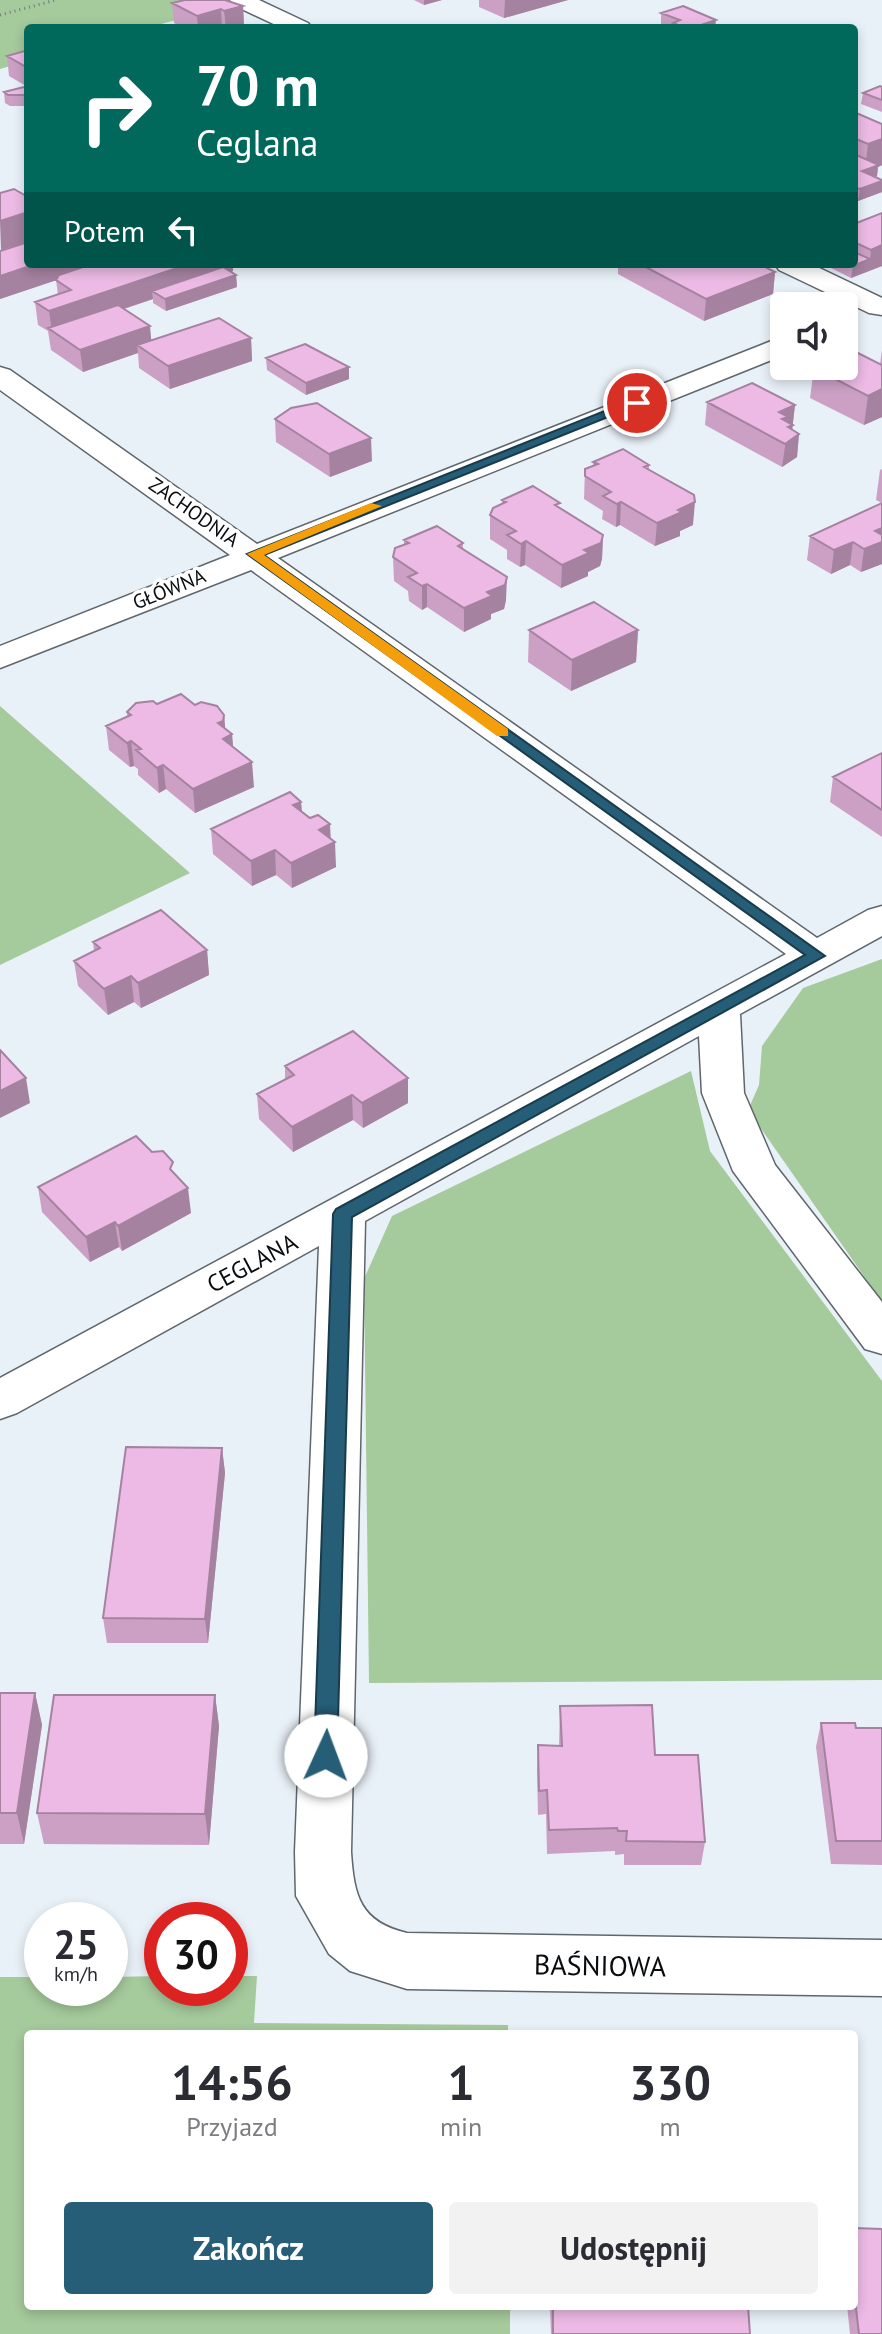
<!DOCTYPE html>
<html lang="pl">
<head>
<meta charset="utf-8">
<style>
  :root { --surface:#fff; --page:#f2f2f3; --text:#2b2b33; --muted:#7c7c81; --accent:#265d77 }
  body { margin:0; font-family:"PT Sans",sans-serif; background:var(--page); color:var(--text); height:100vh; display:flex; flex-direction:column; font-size:30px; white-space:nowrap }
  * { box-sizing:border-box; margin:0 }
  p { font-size:26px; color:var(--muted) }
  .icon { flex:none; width:44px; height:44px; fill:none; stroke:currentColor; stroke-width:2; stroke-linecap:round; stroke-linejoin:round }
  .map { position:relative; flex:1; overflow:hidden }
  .sheet { position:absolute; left:24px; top:2030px; width:834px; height:280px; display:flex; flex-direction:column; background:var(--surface); border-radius:8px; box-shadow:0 4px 12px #0003 }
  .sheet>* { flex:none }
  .top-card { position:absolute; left:24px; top:24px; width:834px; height:244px; border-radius:8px; box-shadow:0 4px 12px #0003; background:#00695c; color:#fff; overflow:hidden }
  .buttons { position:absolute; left:770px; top:292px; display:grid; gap:16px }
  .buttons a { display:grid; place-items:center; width:88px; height:88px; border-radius:8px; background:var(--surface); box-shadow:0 4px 12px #0003; font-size:40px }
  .speed { position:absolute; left:24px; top:1902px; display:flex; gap:16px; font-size:40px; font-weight:700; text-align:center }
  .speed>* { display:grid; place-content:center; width:104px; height:104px; border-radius:50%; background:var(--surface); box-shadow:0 4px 12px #0003; line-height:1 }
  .speed small { font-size:20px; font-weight:400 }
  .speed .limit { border:12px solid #d22; background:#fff; color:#111 }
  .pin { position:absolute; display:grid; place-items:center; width:68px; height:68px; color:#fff; margin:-34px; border:4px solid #fff; border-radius:50%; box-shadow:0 2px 8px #0007 }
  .me { position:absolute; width:88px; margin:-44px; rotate:2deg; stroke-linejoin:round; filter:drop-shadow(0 0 6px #0008) }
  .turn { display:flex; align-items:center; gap:28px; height:168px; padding:0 40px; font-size:36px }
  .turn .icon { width:104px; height:104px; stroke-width:2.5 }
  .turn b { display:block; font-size:56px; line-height:68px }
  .then { display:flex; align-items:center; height:76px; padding:0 40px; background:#0003; gap:16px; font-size:30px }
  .eta { display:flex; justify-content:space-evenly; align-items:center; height:136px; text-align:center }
  .eta b { font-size:48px; font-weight:800; line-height:56px }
  .cta { display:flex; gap:16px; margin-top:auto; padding:16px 40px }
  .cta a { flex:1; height:92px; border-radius:8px; background:var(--accent); color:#fff; font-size:32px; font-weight:800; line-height:92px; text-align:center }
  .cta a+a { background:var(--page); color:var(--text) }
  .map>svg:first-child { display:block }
  .green { fill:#a5ca9c }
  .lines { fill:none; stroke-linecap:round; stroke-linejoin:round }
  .street-casing { stroke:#5f666c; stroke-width:3 }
  .path { stroke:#74797d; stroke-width:3; stroke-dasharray:1 4; stroke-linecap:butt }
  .street { fill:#fff; fill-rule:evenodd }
  .wall { fill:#cba0c4 }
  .shaded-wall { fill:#a582a0 }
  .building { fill:#ecbae4; stroke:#a582a0; stroke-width:2 }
  .route { fill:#265d77; stroke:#193c4d; stroke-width:2 }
  .slow { fill:#f59e0b }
  .labels { text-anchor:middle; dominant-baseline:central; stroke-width:7; stroke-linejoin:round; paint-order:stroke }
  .far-street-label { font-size:20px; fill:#090c0e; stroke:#fff }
  .street-label { font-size:24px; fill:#090c0e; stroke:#fff }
  .near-street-label { font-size:28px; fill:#090c0e; stroke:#fff }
</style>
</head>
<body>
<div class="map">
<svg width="882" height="2334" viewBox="0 0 882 2334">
  <rect width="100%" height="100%" fill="#e9f1f8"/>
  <!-- green -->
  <path class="green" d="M 0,0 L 218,0 L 230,5 L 147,28 L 28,28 L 28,61 L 0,69 Z
    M 0,706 L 190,873 L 0,965 Z
    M 882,959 L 882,1302 L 748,1110 L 759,1085 L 762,1046 L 803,988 Z
    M 691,1071 L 710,1151 L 882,1381 L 882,1680 L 369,1683 L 364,1279 L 392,1216 Z
    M 162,1976 L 162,1988 L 230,1988 L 230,1976 L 257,1976 L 254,2023 L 508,2025 L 508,2034 L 28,2034 L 28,2306 L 510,2306 L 510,2334 L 0,2334 L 0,1977 L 42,1977 L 42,1988 L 110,1988 L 110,1977 Z"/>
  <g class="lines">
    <defs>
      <path id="street" d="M 230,0 L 259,0 L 308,23 L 312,28 L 282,28 L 233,5 Z
        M 775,264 L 811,264 L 882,298 L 882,315 L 869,313 L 779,270 Z
        M 784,336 L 784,355 L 278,558 L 817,938 L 868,910 L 882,906 L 882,936 L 740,1014 L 744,1093 L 775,1165 L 882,1302 L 882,1354 L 865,1349 L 733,1171 L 702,1093 L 699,1036 L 365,1221 L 351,1852 C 354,1896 360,1922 407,1933 L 882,1940 L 882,1996 L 407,1989 L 350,1971 L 329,1954 L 296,1896 L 295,1852 L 319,1246 L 17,1413 L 0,1419 L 0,1378 L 786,954 L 251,570 L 0,668 L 0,646 L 230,555 L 0,390 L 0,367 L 10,370 L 257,544 Z"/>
    </defs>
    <!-- street casing -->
    <use href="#street" class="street-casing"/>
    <!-- path -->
    <path class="path" d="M 0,15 L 56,0"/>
    <!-- street -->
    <use href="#street" class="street"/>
  </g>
  <!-- wall -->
  <path class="wall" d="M 414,0 L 442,0 L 424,5 Z
    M 479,0 L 568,0 L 504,18 L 479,7 Z
    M 172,3 L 243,6 L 244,26 L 236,28 L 184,28 L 174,23 Z
    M 661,13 L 715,28 L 671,28 L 661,24 Z
    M 28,50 L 28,106 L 10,106 L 5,103 L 4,92 L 26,86 L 9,76 L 7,56 Z
    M 882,87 L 882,112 L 861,104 L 863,93 Z
    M 854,112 L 882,124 L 882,165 L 878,167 L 877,176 L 876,177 L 882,192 L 858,201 L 854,199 Z
    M 28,114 L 28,127 L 27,126 L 25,115 Z
    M 882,213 L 882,266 L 851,278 L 823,264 L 854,264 L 854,224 Z
    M 0,251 L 233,271 L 231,272 L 236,275 L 237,287 L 166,311 L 153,303 L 153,299 L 124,309 L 152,340 L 251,338 L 252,361 L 170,389 L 139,368 L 138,353 L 83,372 L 51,350 L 48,331 L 38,325 L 35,302 L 58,295 L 56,280 L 0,299 Z
    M 618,264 L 759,264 L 775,272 L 773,294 L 704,321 L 618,274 Z
    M 882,350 L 882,417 L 864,425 L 810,398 L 814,368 L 880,364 Z
    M 266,358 L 349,379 L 306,395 L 267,370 Z
    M 707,402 L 795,405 L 792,430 L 799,434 L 797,457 L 782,467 L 705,425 Z
    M 275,419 L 372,461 L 330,477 L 276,442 Z
    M 593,462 L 649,465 L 649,469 L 693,525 L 680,531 L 680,536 L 655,546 L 620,525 L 616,527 L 602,519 L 603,511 L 584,499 L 585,469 L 593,466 Z
    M 882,469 L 882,564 L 861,572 L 850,565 L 831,574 L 807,560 L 810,536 L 882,503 L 876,500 L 880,470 Z
    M 502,500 L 559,508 L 603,535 L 602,559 L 600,566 L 588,572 L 588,576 L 561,588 L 525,565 L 520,567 L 507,559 L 507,550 L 490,539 L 490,515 L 502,504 Z
    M 404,540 L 463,543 L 463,549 L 506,600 L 504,609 L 491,614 L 491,619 L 464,632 L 427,607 L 422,610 L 409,601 L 408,591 L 394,581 L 393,557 L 404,545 Z
    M 529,630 L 638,630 L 636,662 L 571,691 L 528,662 Z
    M 157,704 L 195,705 L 224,715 L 225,729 L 232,734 L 233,747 L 254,787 L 195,813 L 166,789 L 159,793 L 138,775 L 138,769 L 134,766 L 130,767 L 109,750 L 106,726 L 127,717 L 127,712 Z
    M 882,753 L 882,837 L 830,802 L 833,777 Z
    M 301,802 L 302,812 L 310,818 L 330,824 L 330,839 L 336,867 L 292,888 L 276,875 L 252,886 L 213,854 L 211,829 Z
    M 93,942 L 207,950 L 209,975 L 141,1008 L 134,1002 L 108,1015 L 78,986 L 74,961 L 94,951 Z
    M 285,1066 L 408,1103 L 363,1128 L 353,1120 L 293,1152 L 259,1119 L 257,1094 L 285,1079 Z
    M 38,1187 L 191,1213 L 122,1251 L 119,1247 L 90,1262 L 42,1212 Z
    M 222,1448 L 225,1473 L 208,1643 L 107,1643 L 103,1618 Z
    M 0,1693 L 35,1693 L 42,1725 L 24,1844 L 0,1844 Z
    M 215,1695 L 219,1726 L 209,1845 L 44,1844 L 37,1813 Z
    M 560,1706 L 655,1755 L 705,1842 L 701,1865 L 624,1865 L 624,1854 L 615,1855 L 615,1851 L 547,1854 L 546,1814 L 538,1815 L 537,1769 L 538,1745 L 559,1746 Z
    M 821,1723 L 856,1728 L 882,1728 L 882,1865 L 831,1864 L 816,1747 Z
    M 854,2228 L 882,2334 L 850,2334 L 847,2306 L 854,2306 Z
    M 550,2306 L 748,2306 L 750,2334 L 551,2334 Z"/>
  <!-- shaded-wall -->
  <path class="shaded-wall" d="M 424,0 L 442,0 L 424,5 Z
    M 505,0 L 568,0 L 504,18 Z
    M 243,6 L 244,26 L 236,28 L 226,28 L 224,11 Z
    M 221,9 L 222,28 L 198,28 L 197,16 Z
    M 716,20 L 715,28 L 692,28 Z
    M 882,139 L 882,165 L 878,167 L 877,176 L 860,182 L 862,171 L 865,170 L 868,144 Z
    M 882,181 L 882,192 L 858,201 L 860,189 Z
    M 28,212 L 28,242 L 1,250 L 0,221 Z
    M 882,245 L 882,266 L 851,278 L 853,266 L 870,259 L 871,250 Z
    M 36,264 L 105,264 L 0,299 L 0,276 Z
    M 189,264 L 233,264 L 233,271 L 161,296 L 152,291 L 153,299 L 54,332 L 52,331 L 49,311 Z
    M 775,272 L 773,294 L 704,321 L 706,299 Z
    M 236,275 L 237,287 L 166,311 L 165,299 Z
    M 150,326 L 152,348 L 137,345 L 138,353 L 83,372 L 80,350 Z
    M 251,338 L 252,361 L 170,389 L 168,366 Z
    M 349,367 L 349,379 L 306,395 L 306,383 Z
    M 882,389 L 882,417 L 864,425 L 868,396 Z
    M 795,405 L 791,440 L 799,434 L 797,457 L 782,467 L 786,440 L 780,442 L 781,433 L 779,412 Z
    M 371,438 L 372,461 L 330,477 L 329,454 Z
    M 621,502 L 620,525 L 616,527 L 617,504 Z
    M 695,502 L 693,525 L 680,531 L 680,536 L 655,546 L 657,523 L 678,510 Z
    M 882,528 L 882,564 L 861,572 L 864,549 L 875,531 Z
    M 603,535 L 602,559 L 600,566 L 588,572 L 588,576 L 561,588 L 562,565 L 584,550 Z
    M 526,541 L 525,565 L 520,567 L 521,544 Z
    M 853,542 L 850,565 L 831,574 L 834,550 Z
    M 507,577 L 506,600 L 504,609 L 491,614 L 491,619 L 464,632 L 464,608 L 487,592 Z
    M 427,584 L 427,607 L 422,610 L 422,586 Z
    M 638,630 L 636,662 L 571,691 L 572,660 Z
    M 224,715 L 226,737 L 232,734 L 234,759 L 220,748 L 218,723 Z
    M 131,741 L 134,766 L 130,767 L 127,743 Z
    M 252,762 L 254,787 L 195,813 L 193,789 Z
    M 163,765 L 166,789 L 159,793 L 157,768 Z
    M 301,802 L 303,826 L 293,805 Z
    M 330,824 L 331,844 L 335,842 L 336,867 L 292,888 L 291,863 L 319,830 Z
    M 275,850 L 276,875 L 252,886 L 251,861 Z
    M 207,950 L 209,975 L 141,1008 L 138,983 Z
    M 131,976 L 134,1002 L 108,1015 L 104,989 Z
    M 26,1078 L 30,1103 L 0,1118 L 0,1091 Z
    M 408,1078 L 408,1103 L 363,1128 L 362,1103 Z
    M 352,1095 L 353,1120 L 293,1152 L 292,1127 Z
    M 188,1188 L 191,1213 L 122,1251 L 118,1226 Z
    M 115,1222 L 119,1247 L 90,1262 L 86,1237 Z
    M 222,1448 L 225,1473 L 208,1643 L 205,1619 Z
    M 35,1693 L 42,1725 L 24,1844 L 17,1813 Z
    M 215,1695 L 219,1726 L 209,1845 L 205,1814 Z"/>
  <!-- building -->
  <path class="building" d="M 185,0 L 225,0 L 243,6 L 224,11 L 221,9 L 197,16 L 172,3 Z
    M 683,6 L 716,20 L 692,28 L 685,28 L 673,23 L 680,20 L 661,13 Z
    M 28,50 L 28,68 L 7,56 Z
    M 28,86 L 28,95 L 8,95 L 4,92 Z
    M 880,86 L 882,87 L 882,100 L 863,93 Z
    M 854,112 L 882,124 L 882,139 L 868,144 L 854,138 Z
    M 854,154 L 879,165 L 862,171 L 882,180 L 882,181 L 860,189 L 854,187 Z
    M 14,189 L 28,197 L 28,212 L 0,221 L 0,193 Z
    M 882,213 L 882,245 L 871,250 L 854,242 L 854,224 Z
    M 28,242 L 28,264 L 36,264 L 0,276 L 0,251 Z
    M 854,252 L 870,259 L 853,266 L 849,264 L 854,264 Z
    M 92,264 L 189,264 L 49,311 L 35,302 L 71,290 L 56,280 L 59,275 Z
    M 640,264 L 759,264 L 775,272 L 706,299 Z
    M 223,267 L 236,275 L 165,299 L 152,291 Z
    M 118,305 L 150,326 L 80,350 L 48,328 Z
    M 219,318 L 251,338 L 168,366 L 137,345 Z
    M 305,344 L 349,367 L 306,383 L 266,358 Z
    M 854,351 L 882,365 L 882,389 L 868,396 L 814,368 L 819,366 L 844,366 L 844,355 Z
    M 752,383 L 795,405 L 779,412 L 788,417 L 782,419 L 793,425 L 788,427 L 799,434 L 785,444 L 707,402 Z
    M 317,403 L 371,438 L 329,454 L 275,419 L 291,408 Z
    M 623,449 L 649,465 L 644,467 L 694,495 L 695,502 L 678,510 L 682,512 L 657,523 L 621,502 L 617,504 L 603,496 L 611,492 L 585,476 L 585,469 L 598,464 L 593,462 Z
    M 533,486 L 560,503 L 555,505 L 603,535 L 601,543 L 584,550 L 589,553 L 562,565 L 526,541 L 521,544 L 507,535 L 516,531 L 490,515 L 493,508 L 506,502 L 502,500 Z
    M 882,503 L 882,528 L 875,531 L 882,535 L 882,542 L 864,549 L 853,542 L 834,550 L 810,536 Z
    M 437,526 L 463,543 L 458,546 L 507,577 L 505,585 L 487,592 L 492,596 L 464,608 L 427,584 L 422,586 L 408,577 L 417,573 L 393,557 L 395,548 L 409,543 L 404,540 Z
    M 594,602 L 638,630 L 572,660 L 529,630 Z
    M 181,694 L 195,705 L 201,702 L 217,706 L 224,715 L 223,721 L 218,723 L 232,734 L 223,739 L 252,762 L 193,789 L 163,765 L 157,768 L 136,750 L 141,749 L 131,741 L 127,743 L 106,726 L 131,715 L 127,712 L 136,703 L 153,701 L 157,704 Z
    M 882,753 L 882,810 L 833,777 Z
    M 290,792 L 301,802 L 293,805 L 310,818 L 318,815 L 330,824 L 319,830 L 335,842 L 291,863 L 275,850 L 251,861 L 211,829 Z
    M 161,910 L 207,950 L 138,983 L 131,976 L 104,989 L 74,961 L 100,948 L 93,942 Z
    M 353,1031 L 408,1078 L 362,1103 L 352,1095 L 292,1127 L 257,1094 L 294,1075 L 285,1066 Z
    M 0,1050 L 26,1078 L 0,1091 Z
    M 136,1136 L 152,1152 L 163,1151 L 173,1162 L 170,1169 L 188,1188 L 118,1226 L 115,1222 L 86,1237 L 38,1187 Z
    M 126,1447 L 222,1448 L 205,1619 L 103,1618 Z
    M 0,1693 L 35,1693 L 17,1813 L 0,1813 Z
    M 54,1695 L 215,1695 L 205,1814 L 37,1813 Z
    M 652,1705 L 655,1755 L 698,1755 L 705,1842 L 626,1841 L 627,1831 L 618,1831 L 617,1828 L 549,1830 L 547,1790 L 539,1791 L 538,1745 L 562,1746 L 560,1706 Z
    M 821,1723 L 855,1723 L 856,1728 L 882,1728 L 882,1841 L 836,1841 Z
    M 854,2228 L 882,2229 L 882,2334 L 859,2334 L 854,2291 Z
    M 553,2306 L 748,2306 L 750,2334 L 553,2334 Z"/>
  <!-- route -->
  <path class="route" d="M 632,400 L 643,403 L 264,555 L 825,956 L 352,1217 L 337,1756 L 334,1763 L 326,1766 L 318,1763 L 314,1756 L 333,1214 L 336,1209 L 805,955 L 247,554 Z"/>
  <!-- slow -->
  <path class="slow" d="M 371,503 L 382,506 L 264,555 L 508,729 L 508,736 L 497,736 L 247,554 Z"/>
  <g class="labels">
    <!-- far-street labels -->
    <g class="far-street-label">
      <text transform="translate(194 512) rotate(35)">ZACHODNIA</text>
      <text transform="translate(169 589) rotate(-22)">GŁÓWNA</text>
    </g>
    <!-- street labels -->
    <g class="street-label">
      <text transform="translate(252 1263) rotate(-28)">CEGLANA</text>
    </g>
    <!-- near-street labels -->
    <g class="near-street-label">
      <text transform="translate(600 1965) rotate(1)">BAŚNIOWA</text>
    </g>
  </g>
</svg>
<div class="buttons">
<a><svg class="icon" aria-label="sound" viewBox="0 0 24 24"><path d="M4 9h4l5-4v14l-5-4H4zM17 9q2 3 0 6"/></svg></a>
</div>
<div class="speed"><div>25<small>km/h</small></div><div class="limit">30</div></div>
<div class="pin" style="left:637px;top:403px;background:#d93025"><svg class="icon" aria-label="arrive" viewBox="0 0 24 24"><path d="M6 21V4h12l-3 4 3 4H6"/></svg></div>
<svg class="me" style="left:326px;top:1756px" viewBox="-20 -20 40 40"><circle r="19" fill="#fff"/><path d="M0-13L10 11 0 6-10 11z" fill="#265d77"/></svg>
<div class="top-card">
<div class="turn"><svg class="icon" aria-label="right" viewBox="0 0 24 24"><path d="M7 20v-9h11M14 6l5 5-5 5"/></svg><div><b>70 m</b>Ceglana</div></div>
<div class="then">Potem<svg class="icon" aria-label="left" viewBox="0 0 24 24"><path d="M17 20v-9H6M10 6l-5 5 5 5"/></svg></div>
</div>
<section class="sheet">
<div class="eta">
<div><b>14:56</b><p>Przyjazd</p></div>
<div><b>1</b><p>min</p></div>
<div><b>330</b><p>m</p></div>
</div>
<div class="cta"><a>Zakończ</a><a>Udostępnij</a></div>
</section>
</div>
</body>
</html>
